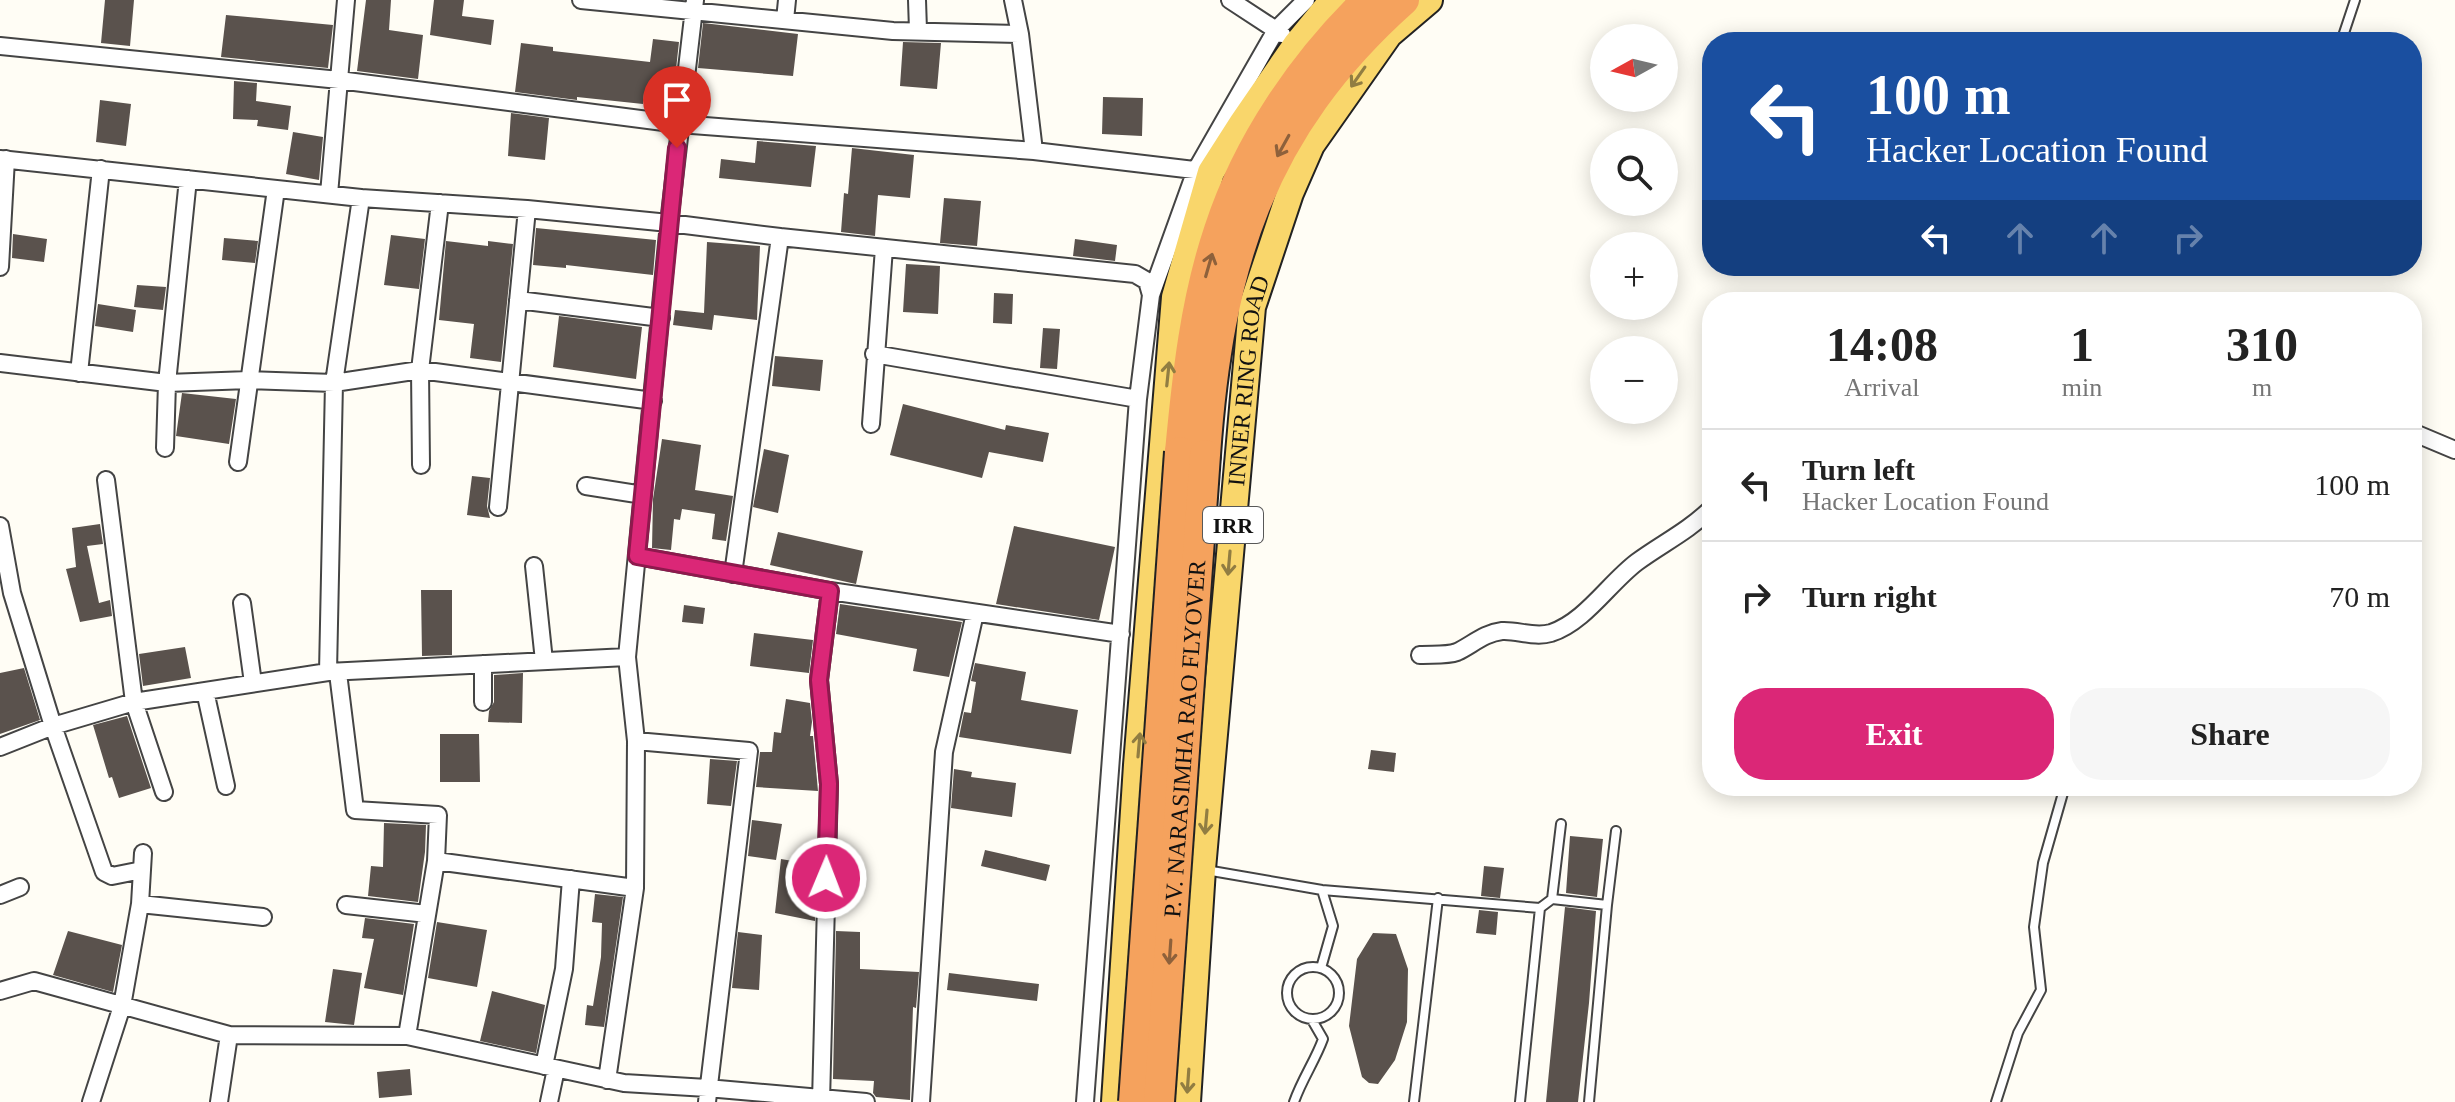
<!DOCTYPE html>
<html lang="en">
<head>
<meta charset="utf-8">
<style>
  :root { --surface:#fff; --page:#f6f6f6; --text:#222; --muted:#767676; --line:#e0e0e0; --accent:#db2777 }
  body { margin:0; font-family:"Times New Roman",serif; background:var(--page); color:var(--text); height:100vh; display:flex; flex-direction:column; font-size:30px; white-space:nowrap }
  * { box-sizing:border-box; margin:0 }
  p { font-size:26px; color:var(--muted) }
  .icon { flex:none; width:44px; height:44px; fill:none; stroke:currentColor; stroke-width:2; stroke-linecap:round; stroke-linejoin:round }
  .map { position:relative; flex:1; overflow:hidden }
  .drawer { position:absolute; left:1702px; top:292px; width:720px; height:504px; display:flex; flex-direction:column; background:var(--surface); border-radius:32px; box-shadow:0 4px 20px #0003 }
  .drawer>* { flex:none }
  .guide { position:absolute; left:1702px; top:32px; width:720px; height:244px; border-radius:32px; box-shadow:0 4px 20px #0003; background:#1a4fa0; color:#fff; overflow:hidden }
  .needle { width:52px; rotate:262deg }
  .tools { position:absolute; left:1590px; top:24px; display:grid; gap:16px }
  .tools a { display:grid; place-items:center; width:88px; height:88px; border-radius:50%; background:var(--surface); box-shadow:0 4px 20px #0003; font-size:40px }
  .pin { position:absolute; display:grid; place-items:center; width:68px; height:68px; color:#fff; margin:-82px -34px; border-radius:50% 50% 50% 0; rotate:-45deg; box-shadow:0 0 8px #0007 }
  .pin .icon { rotate:45deg }
  .me { position:absolute; width:88px; margin:-44px; rotate:1deg; stroke-linejoin:round; filter:drop-shadow(0 0 6px #0008) }
  .turn { display:flex; align-items:center; gap:28px; height:168px; padding:0 32px; font-size:36px }
  .turn .icon { width:104px; height:104px; stroke-width:2.5 }
  .turn b { display:block; font-size:56px; line-height:68px }
  .lanes { display:flex; align-items:center; height:76px; padding:0 32px; background:#0003; justify-content:center; gap:40px; direction:ltr }
  .lanes .off { opacity:.35 }
  .eta { display:flex; justify-content:space-evenly; align-items:center; height:136px; text-align:center }
  .eta b { font-size:48px; font-weight:700; line-height:56px }
  .primary-button { display:flex; gap:16px; margin-top:auto; padding:16px 32px }
  .primary-button a { flex:1; height:92px; border-radius:32px; background:var(--accent); color:#fff; font-size:32px; font-weight:700; line-height:92px; text-align:center }
  .primary-button a+a { background:var(--page); color:var(--text) }
  ul { padding:0; list-style:none }
  li { display:flex; align-items:center; gap:24px; height:112px; padding:0 32px; border-top:2px solid var(--line) }
  li div { flex:1 }
  li b { display:block; font-size:30px }
  li em { font-style:normal }
  .map>svg:first-child { display:block }
  .building { fill:#5a524d }
  .lines { fill:none; stroke-linecap:round; stroke-linejoin:round }
  .service-casing { stroke:#444; stroke-width:12 }
  .minor-casing { stroke:#444; stroke-width:20 }
  .primary-casing { stroke:#222; stroke-width:30 }
  .motorway-casing { stroke:#222; stroke-width:34 }
  .service { stroke:#fff; stroke-width:8 }
  .minor { stroke:#fff; stroke-width:16 }
  .primary { stroke:#f9d66b; stroke-width:26 }
  .motorway { stroke:#f5a25d; stroke-width:30 }
  .motorway-bridge-casing { stroke:#222; stroke-width:34; stroke-linecap:butt }
  .motorway-bridge { stroke:#f5a25d; stroke-width:30 }
  .oneway { stroke:#917d42 }
  .oneway2 { stroke:#8e613b }
  .route-casing { stroke:#8e194d; stroke-width:20 }
  .route { stroke:#db2777; stroke-width:14 }
  .labels { text-anchor:middle; dominant-baseline:central; stroke-width:8; stroke-linejoin:round; paint-order:stroke }
  .shield { fill:#fff; stroke:#585858; stroke-width:2 }
  .shield-label { font-size:22px; font-weight:bold; fill:#111 }
  .street-label { font-size:24px; fill:#111; stroke:#fff }
</style>
</head>
<body>
<div class="map">
<svg width="2455" height="1102" viewBox="0 0 2455 1102">
  <rect width="100%" height="100%" fill="#fffdf5"/>
  <!-- building -->
  <path class="building" d="M 105,0 L 134,0 L 130,46 L 101,43 Z
    M 366,0 L 391,0 L 389,30 L 423,35 L 418,79 L 357,71 Z
    M 434,0 L 464,0 L 462,16 L 494,20 L 491,45 L 430,35 Z
    M 226,15 L 333,25 L 328,68 L 221,57 Z
    M 703,23 L 798,34 L 793,76 L 698,68 Z
    M 653,39 L 679,42 L 673,96 L 644,93 L 643,104 L 577,97 L 577,100 L 515,92 L 521,43 L 553,47 L 553,51 L 650,62 Z
    M 903,42 L 941,43 L 937,89 L 900,86 Z
    M 234,81 L 257,83 L 256,101 L 291,106 L 288,130 L 257,126 L 258,120 L 233,119 Z
    M 1103,97 L 1143,98 L 1142,136 L 1102,134 Z
    M 100,100 L 131,104 L 126,146 L 96,142 Z
    M 511,113 L 549,118 L 545,160 L 508,156 Z
    M 293,132 L 323,137 L 319,180 L 286,174 Z
    M 757,141 L 816,146 L 811,187 L 719,178 L 721,159 L 755,163 Z
    M 852,148 L 914,155 L 910,198 L 878,195 L 875,236 L 841,232 L 844,193 L 848,194 Z
    M 944,198 L 981,201 L 977,246 L 940,243 Z
    M 536,228 L 656,240 L 653,275 L 566,265 L 566,268 L 533,265 Z
    M 13,234 L 47,239 L 44,262 L 12,258 Z
    M 391,235 L 425,239 L 419,289 L 384,285 Z
    M 224,238 L 258,241 L 255,263 L 222,260 Z
    M 1075,239 L 1117,245 L 1115,261 L 1073,256 Z
    M 446,241 L 488,246 L 488,241 L 513,244 L 501,362 L 470,358 L 474,324 L 439,320 Z
    M 707,242 L 760,246 L 757,320 L 714,315 L 712,330 L 673,325 L 675,310 L 704,313 Z
    M 906,264 L 940,266 L 938,314 L 903,312 Z
    M 137,285 L 166,287 L 163,310 L 134,307 Z
    M 994,293 L 1013,294 L 1012,324 L 993,323 Z
    M 98,304 L 136,310 L 133,332 L 95,326 Z
    M 559,316 L 642,327 L 636,379 L 553,367 Z
    M 1043,328 L 1060,329 L 1057,369 L 1040,368 Z
    M 775,356 L 823,360 L 820,391 L 772,386 Z
    M 182,393 L 236,399 L 229,444 L 176,436 Z
    M 903,404 L 1005,430 L 1006,425 L 1049,433 L 1043,462 L 989,452 L 982,478 L 890,455 Z
    M 662,439 L 701,445 L 695,490 L 733,496 L 726,541 L 712,539 L 715,514 L 682,509 L 680,520 L 674,519 L 671,550 L 652,548 L 653,499 Z
    M 764,449 L 789,455 L 778,513 L 753,507 Z
    M 472,476 L 490,478 L 487,506 L 490,518 L 467,515 Z
    M 100,524 L 103,544 L 87,546 L 99,603 L 110,600 L 112,616 L 80,622 L 66,569 L 76,567 L 72,528 Z
    M 1014,526 L 1115,547 L 1099,620 L 996,604 Z
    M 778,532 L 863,551 L 856,584 L 770,565 Z
    M 421,590 L 452,590 L 452,655 L 422,656 Z
    M 840,604 L 962,622 L 949,677 L 913,671 L 917,649 L 836,634 Z
    M 684,605 L 705,608 L 703,624 L 682,622 Z
    M 754,633 L 813,640 L 809,673 L 750,666 Z
    M 185,647 L 191,678 L 143,686 L 139,654 Z
    M 975,663 L 1026,672 L 1021,700 L 1078,710 L 1071,754 L 959,737 L 964,712 L 971,713 L 976,682 L 971,681 Z
    M 24,668 L 40,720 L 0,734 L 0,673 Z
    M 523,673 L 522,723 L 488,722 L 489,711 L 494,702 L 494,675 Z
    M 786,699 L 810,703 L 812,722 L 810,736 L 813,736 L 818,791 L 756,787 L 760,752 L 772,752 L 774,732 L 781,733 Z
    M 127,716 L 151,788 L 119,798 L 112,777 L 109,778 L 93,725 Z
    M 440,734 L 479,734 L 480,782 L 440,782 Z
    M 1371,750 L 1396,753 L 1394,772 L 1368,769 Z
    M 710,759 L 737,761 L 731,806 L 707,804 Z
    M 954,769 L 972,772 L 971,777 L 1016,783 L 1012,817 L 951,808 Z
    M 752,820 L 782,824 L 776,860 L 748,856 Z
    M 384,823 L 426,825 L 425,852 L 418,902 L 368,896 L 371,866 L 383,867 Z
    M 1570,836 L 1603,839 L 1597,897 L 1566,893 Z
    M 985,850 L 1050,865 L 1046,881 L 981,866 Z
    M 781,859 L 816,865 L 815,921 L 775,913 Z
    M 1484,866 L 1504,868 L 1500,898 L 1481,896 Z
    M 595,894 L 623,897 L 604,1027 L 585,1025 L 587,1005 L 593,1006 L 601,957 L 602,923 L 592,922 Z
    M 1565,907 L 1596,911 L 1589,1003 L 1578,1102 L 1546,1102 Z
    M 1479,910 L 1498,912 L 1496,935 L 1476,933 Z
    M 365,918 L 414,924 L 403,995 L 364,988 L 374,939 L 362,938 Z
    M 437,922 L 487,930 L 477,987 L 428,978 Z
    M 68,931 L 122,945 L 113,992 L 53,975 Z
    M 836,931 L 860,932 L 860,969 L 919,972 L 916,1008 L 913,1007 L 910,1100 L 876,1097 L 873,1093 L 874,1081 L 833,1079 Z
    M 738,932 L 762,935 L 759,990 L 732,988 Z
    M 1373,933 L 1396,934 L 1408,969 L 1407,1022 L 1395,1060 L 1378,1084 L 1369,1083 L 1362,1077 L 1349,1026 L 1357,959 Z
    M 333,969 L 362,973 L 354,1025 L 325,1022 Z
    M 949,973 L 1039,984 L 1037,1001 L 947,990 Z
    M 492,991 L 545,1005 L 536,1053 L 480,1041 Z
    M 410,1069 L 412,1095 L 379,1098 L 377,1072 Z"/>
  <g class="lines">
    <defs>
      <path id="service" d="M 2341,42 L 2355,0
        M 1206,870 L 1322,890 L 1540,908 L 1520,1102
        M 1552,899 L 1561,824
        M 1607,905 L 1616,831
        M 1540,908 L 1552,899 L 1607,905 L 1589,1102
        M1287 993a26 26 0 1 1 52 0a26 26 0 1 1-52 0Z
        M 1321,968 L 1333,926 L 1322,890
        M 1294,1102 C 1302,1079 1315,1061 1323,1039 L 1312,1020
        M 1414,1102 L 1438,898
        M 1996,1102 L 2018,1033 L 2041,990 L 2034,927 L 2043,863 L 2065,786"/>
      <path id="minor" d="M 581,0 L 893,31 L 1020,34
        M 917,0 L 918,30
        M 1013,0 L 1020,34 L 1034,151
        M 1230,0 L 1282,34
        M 785,20 L 787,0
        M 0,46 L 339,80 L 679,124 L 1034,151 L 1211,172
        M 0,159 L 361,198 L 527,209 L 669,223 L 780,237 L 1135,274 L 1147,281 L 1151,295
        M 329,194 L 346,0
        M 0,267 L 6,159
        M 518,300 L 661,318
        M 874,354 L 1138,399
        M 0,363 L 167,383 L 249,380 L 334,383 L 420,370 L 653,401
        M 79,373 L 101,169
        M 871,424 L 884,248
        M 2412,432 L 2455,450
        M 165,448 L 167,383 L 188,179
        M 238,462 L 276,189
        M 421,465 L 420,370 L 440,203
        M 106,480 L 134,702 L 164,792
        M 586,486 L 643,495
        M 498,507 L 527,209
        M 0,526 L 12,593 L 53,726 L 104,872 L 112,876 L 142,870
        M 637,556 L 830,591 L 1121,634
        M 534,566 L 544,661
        M 733,574 L 780,237
        M 242,603 L 253,683
        M 1420,655 C 1431,654 1446,656 1457,652 C 1472,645 1484,633 1502,631 C 1518,630 1534,638 1551,633 C 1585,622 1609,583 1637,562 C 1663,543 1687,532 1712,508
        M 328,672 L 334,383 L 361,198
        M 338,673 L 355,810 L 438,815 L 436,861 L 407,1036
        M 205,691 L 226,786
        M 483,702 L 483,664
        M 636,741 L 749,751 L 707,1102
        M 0,747 L 53,726 L 134,702 L 328,672 L 627,657
        M 436,861 L 635,888
        M 0,895 L 20,887
        M 140,904 L 263,917
        M 346,905 L 427,914
        M 0,991 L 34,981 L 229,1035 L 407,1036 L 624,1083 L 707,1088 L 866,1102
        M 544,1066 L 564,969 L 571,879
        M 607,1080 L 635,888 L 636,741 L 627,657 L 669,223 L 695,0
        M 91,1102 L 122,1006 L 140,904 L 143,853
        M 219,1102 L 229,1035
        M 549,1102 L 556,1069
        M 821,1102 L 829,784 L 819,680 L 830,591
        M 921,1102 L 944,752 L 975,613
        M 1085,1102 L 1138,399 L 1151,295 L 1196,170 L 1276,30 L 1306,0"/>
      <g id="primary">
        <path d="M 1115,1102 L 1137,765 L 1175,297 L 1211,172 L 1243,122 L 1296,45 L 1333,0"/>
        <path id="s1" d="M 1187,1102 L 1202,869 L 1252,307 L 1290,193 L 1311,145 L 1389,34 L 1429,0"/>
      </g>
      <path id="motorway" d="M 1180,452 C 1187,377 1195,301 1219,230 C 1247,144 1302,63 1367,0
        M 1205,455 C 1218,268 1259,129 1404,0"/>
    </defs>
    <!-- service casing -->
    <use href="#service" class="service-casing"/>
    <!-- minor casing -->
    <use href="#minor" class="minor-casing"/>
    <!-- primary casing -->
    <use href="#primary" class="primary-casing"/>
    <!-- motorway casing -->
    <use href="#motorway" class="motorway-casing"/>
    <!-- service -->
    <use href="#service" class="service"/>
    <!-- minor -->
    <use href="#minor" class="minor"/>
    <!-- primary -->
    <use href="#primary" class="primary"/>
    <!-- motorway -->
    <use href="#motorway" class="motorway"/>
    <defs>
      <g id="motorway-bridge">
        <path d="M 1134,1102 L 1180,452"/>
        <path id="s2" d="M 1159,1102 L 1205,455"/>
      </g>
    </defs>
    <!-- motorway-bridge casing -->
    <use href="#motorway-bridge" class="motorway-bridge-casing"/>
    <!-- motorway-bridge -->
    <use href="#motorway-bridge" class="motorway-bridge"/>
  </g>
  <!-- one-way arrows -->
  <defs><path id="oneway-shaft" d="M-6 0H5M1.5-3L5.5 0L1.5 3" fill="none" stroke-width="1.6" stroke-linecap="round" stroke-linejoin="round" transform="scale(2)"/></defs>
  <g class="oneway">
    <use href="#oneway-shaft" transform="translate(1358 77) rotate(125)"/>
    <use href="#oneway-shaft" transform="translate(1168 374) rotate(-84)"/>
    <use href="#oneway-shaft" transform="translate(1229 563) rotate(95)"/>
    <use href="#oneway-shaft" transform="translate(1139 745) rotate(-85)"/>
    <use href="#oneway-shaft" transform="translate(1206 822) rotate(95)"/>
    <use href="#oneway-shaft" transform="translate(1188 1081) rotate(94)"/>
  </g>
  <g class="oneway2">
    <use href="#oneway-shaft" transform="translate(1283 146) rotate(119)"/>
    <use href="#oneway-shaft" transform="translate(1209 265) rotate(-74)"/>
    <use href="#oneway-shaft" transform="translate(1170 952) rotate(94)"/>
  </g>
  <g class="lines">
    <defs>
      <path id="route" d="M 677,148 L 637,556 L 830,591 L 819,680 L 829,784 L 826,878"/>
    </defs>
    <!-- route casing -->
    <use href="#route" class="route-casing"/>
    <!-- route -->
    <use href="#route" class="route"/>
  </g>
  <g class="labels">
    <!-- shield labels -->
    <rect class="shield" x="1203" y="507" width="60" height="36" rx="6"/>
    <g class="shield-label">
      <text x="1233" y="525">IRR</text>
    </g>
    <!-- street labels -->
    <g class="street-label">
      <text stroke="none"><textPath href="#s1" startOffset="724">INNER RING ROAD</textPath></text>
      <text stroke="none"><textPath href="#s2" startOffset="364">P.V. NARASIMHA RAO FLYOVER</textPath></text>
    </g>
  </g>
</svg>
<div class="tools">
<a><svg class="needle" viewBox="-14 -14 28 28"><path d="M0-13l5 13h-10z" fill="#e53935"/><path d="M0 13l5-13h-10z" fill="#767676"/></svg></a>
<a><svg class="icon" aria-label="search" viewBox="0 0 24 24"><circle cx="10" cy="10" r="6"/><path d="M15 15l6 6"/></svg></a>
<a>+</a>
<a>−</a>
</div>
<div class="pin" style="left:677px;top:148px;background:#d93025"><svg class="icon" aria-label="arrive" viewBox="0 0 24 24"><path d="M6 21V4h12l-3 4 3 4H6"/></svg></div>
<svg class="me" style="left:826px;top:878px" viewBox="-20 -20 40 40"><circle r="17" fill="#db2777" stroke="#fff" stroke-width="3"/><path d="M0-11L8 9 0 5-8 9z" fill="#fff"/></svg>
<div class="guide">
<div class="turn"><svg class="icon" aria-label="left" viewBox="0 0 24 24"><path d="M17 20v-9H6M10 6l-5 5 5 5"/></svg><div><b>100 m</b>Hacker Location Found</div></div>
<div class="lanes"><svg class="icon" aria-label="left" viewBox="0 0 24 24"><path d="M17 20v-9H6M10 6l-5 5 5 5"/></svg><svg class="icon off" aria-label="ahead" viewBox="0 0 24 24"><path d="M12 20V5M6 11l6-6 6 6"/></svg><svg class="icon off" aria-label="ahead" viewBox="0 0 24 24"><path d="M12 20V5M6 11l6-6 6 6"/></svg><svg class="icon off" aria-label="right" viewBox="0 0 24 24"><path d="M7 20v-9h11M14 6l5 5-5 5"/></svg></div>
</div>
<section class="drawer">
<div class="eta">
<div><b>14:08</b><p>Arrival</p></div>
<div><b>1</b><p>min</p></div>
<div><b>310</b><p>m</p></div>
</div>
<ul>
<li><svg class="icon" aria-label="left" viewBox="0 0 24 24"><path d="M17 20v-9H6M10 6l-5 5 5 5"/></svg><div><b>Turn left</b><p>Hacker Location Found</p></div><em>100 m</em></li>
<li><svg class="icon" aria-label="right" viewBox="0 0 24 24"><path d="M7 20v-9h11M14 6l5 5-5 5"/></svg><div><b>Turn right</b></div><em>70 m</em></li>
</ul>
<div class="primary-button"><a>Exit</a><a>Share</a></div>
</section>
</div>
</body>
</html>
